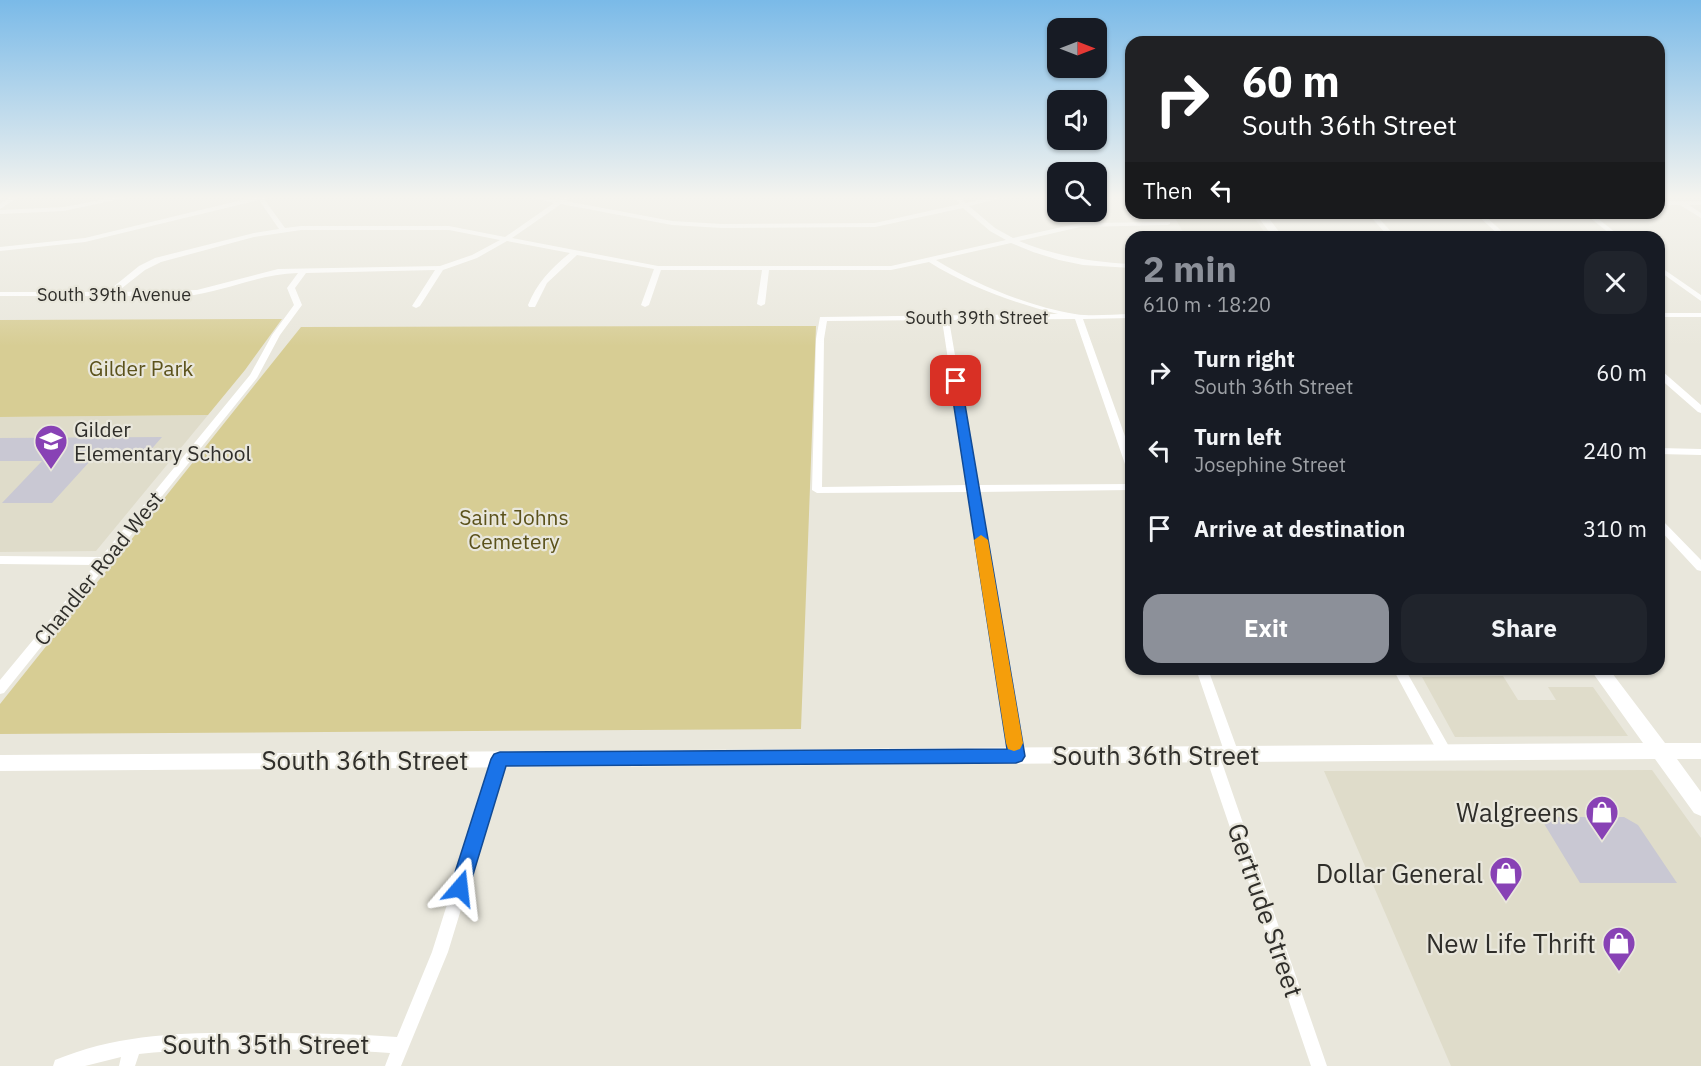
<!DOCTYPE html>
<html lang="en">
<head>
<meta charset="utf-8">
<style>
  :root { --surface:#171b24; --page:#20242c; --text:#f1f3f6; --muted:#9ea1a6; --accent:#8c9099 }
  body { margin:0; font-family:"IBM Plex Sans",sans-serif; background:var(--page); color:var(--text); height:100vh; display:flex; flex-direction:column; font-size:22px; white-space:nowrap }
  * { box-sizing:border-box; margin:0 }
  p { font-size:20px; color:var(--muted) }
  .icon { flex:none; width:33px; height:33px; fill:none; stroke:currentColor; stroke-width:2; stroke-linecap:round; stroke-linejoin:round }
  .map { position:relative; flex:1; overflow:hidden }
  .details { position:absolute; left:1125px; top:231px; width:540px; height:444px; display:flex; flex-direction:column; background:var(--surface); border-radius:18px; box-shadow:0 2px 4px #0004 }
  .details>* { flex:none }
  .guide { position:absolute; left:1125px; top:36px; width:540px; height:183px; border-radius:18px; box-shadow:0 2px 4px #0004; background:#202124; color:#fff; overflow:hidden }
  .needle { width:39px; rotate:90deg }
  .buttons { position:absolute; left:1047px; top:18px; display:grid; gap:12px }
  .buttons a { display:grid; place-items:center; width:60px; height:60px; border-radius:12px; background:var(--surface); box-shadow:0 2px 4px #0004; font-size:30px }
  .pin { position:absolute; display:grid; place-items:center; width:51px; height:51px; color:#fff; margin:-26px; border-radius:12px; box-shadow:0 3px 9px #0006 }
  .me { position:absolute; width:66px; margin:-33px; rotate:17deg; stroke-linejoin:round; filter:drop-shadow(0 0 4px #0008) }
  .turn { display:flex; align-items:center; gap:21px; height:126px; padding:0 18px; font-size:27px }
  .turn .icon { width:78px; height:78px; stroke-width:2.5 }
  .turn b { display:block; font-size:42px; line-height:51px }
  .then { display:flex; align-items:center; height:57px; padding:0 18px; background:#0003; gap:12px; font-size:22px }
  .round { display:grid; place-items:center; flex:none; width:63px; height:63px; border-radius:18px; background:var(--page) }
  .overview { display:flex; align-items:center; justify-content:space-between; height:102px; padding:0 18px }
  h1 { font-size:36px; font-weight:700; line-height:45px; color:var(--accent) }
  .cta { display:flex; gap:12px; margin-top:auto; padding:12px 18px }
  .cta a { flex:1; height:69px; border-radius:18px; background:var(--accent); color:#fff; font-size:24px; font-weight:700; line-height:69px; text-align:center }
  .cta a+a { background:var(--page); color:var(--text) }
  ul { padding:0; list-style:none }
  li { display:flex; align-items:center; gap:18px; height:78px; padding:0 18px }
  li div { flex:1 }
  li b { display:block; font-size:22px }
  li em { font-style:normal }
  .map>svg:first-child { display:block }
  .built { fill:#dfdcca }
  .green { fill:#d7cd94 }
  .building { fill:#c9c8d3 }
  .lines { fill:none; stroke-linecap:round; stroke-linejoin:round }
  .street { fill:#fff; fill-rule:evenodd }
  .secondary { fill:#fff; fill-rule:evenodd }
  .route { fill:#1a73e8; stroke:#114b97; stroke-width:1.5 }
  .slow { fill:#f59e0b }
  .labels { text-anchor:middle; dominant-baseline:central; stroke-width:4.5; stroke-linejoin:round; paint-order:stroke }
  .far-street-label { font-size:18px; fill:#2f2e2a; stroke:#e9e7dc }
  .park-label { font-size:21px; fill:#5b521b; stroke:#e9e7dc }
  .poi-label { font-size:21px; fill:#2f2e2a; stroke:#e9e7dc; text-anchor:start }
  .street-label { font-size:21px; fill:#2f2e2a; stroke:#e9e7dc }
  .near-street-label { font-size:26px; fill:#2f2e2a; stroke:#e9e7dc }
  .near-poi-label { font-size:26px; fill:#2f2e2a; stroke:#e9e7dc; text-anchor:end }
</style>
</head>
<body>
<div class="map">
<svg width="1701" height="1066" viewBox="0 0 1701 1066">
  <rect width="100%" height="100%" fill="#e9e7dc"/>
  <!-- built -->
  <path class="built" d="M 1172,213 L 1251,213 L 1268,237 L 1186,237 Z
    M 208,415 L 96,551 L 0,552 L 0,417 Z
    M 1503,676 L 1518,700 L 1556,700 L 1548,687 L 1593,687 L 1628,736 L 1455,737 L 1422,677 Z
    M 1652,770 L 1701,838 L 1701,1066 L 1451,1066 L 1324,771 Z"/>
  <!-- green -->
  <path class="green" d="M 282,319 L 245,370 L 208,415 L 0,417 L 0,320 Z
    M 816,326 L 801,729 L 0,734 L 0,704 L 301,327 Z"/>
  <!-- building -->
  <path class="building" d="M 162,437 L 142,460 L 91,460 L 52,503 L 2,503 L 42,461 L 0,461 L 0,438 Z
    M 1540,817 L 1624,817 L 1638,825 L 1677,883 L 1580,883 Z"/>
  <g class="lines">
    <!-- street -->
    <path class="street" d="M 10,197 L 18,197 L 0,209 L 0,204 Z
      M 115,197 L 129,197 L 64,211 L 0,214 L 0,210 L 64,207 Z
      M 254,197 L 266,197 L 264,199 L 285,228 L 301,226 L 449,226 L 505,237 L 554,203 L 531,197 L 559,200 L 562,197 L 570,197 L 566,201 L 672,221 L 722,224 L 875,223 L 960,204 L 954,197 L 961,197 L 966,203 L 992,197 L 1005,197 L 969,206 L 995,228 L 1013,238 L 1080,223 L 1170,222 L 1170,224 L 1168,225 L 1080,227 L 1019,241 C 1056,256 1091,262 1131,264 L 1131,268 L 1083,265 L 1059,260 L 1033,252 L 1011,243 L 936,260 C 975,284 1029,307 1075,314 C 1093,317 1113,314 1131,314 L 1131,318 L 1083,319 L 1131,453 L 1131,470 L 1126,467 L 1075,319 L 949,320 L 977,485 L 1131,484 L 1131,490 L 978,492 L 1023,756 L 1021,760 L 1016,762 L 1011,760 L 1009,756 L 968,492 L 817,493 L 812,490 L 816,339 L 820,317 L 1058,314 C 1012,302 969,287 929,262 L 891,270 L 769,270 L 765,304 L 761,306 L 757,304 L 762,270 L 661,270 L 649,305 L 645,307 L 641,305 L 654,269 L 577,255 L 547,283 L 535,307 L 529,307 L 528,305 C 537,283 551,268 570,253 L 507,241 L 477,258 L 443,270 L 420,306 L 416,308 L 412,306 L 435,270 L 306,273 L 295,288 L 302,305 L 280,335 L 257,378 L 4,693 L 0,694 L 0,680 L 95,565 L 0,564 L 0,556 L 101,557 L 250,375 L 272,335 L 294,305 L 287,288 L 298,273 C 258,274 224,292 185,296 L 0,296 L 0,292 L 107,292 L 139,266 L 155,258 L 254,233 L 279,229 L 259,200 L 85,242 L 0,251 L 0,247 L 85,238 ZM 561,204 L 672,225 L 722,228 L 875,227 L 963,208 L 990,231 L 1006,240 L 891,266 L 658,266 L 512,238 ZM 301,230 L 449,230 L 500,240 L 472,255 L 440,266 L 278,269 L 197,290 L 117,292 L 145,270 L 161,262 L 254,237 ZM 942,320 L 967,485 L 822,487 L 824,339 L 827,321 Z
      M 1659,201 L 1701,201 L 1701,205 L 1689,205 L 1701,213 L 1701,218 L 1680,205 L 1659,205 Z
      M 1367,213 L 1374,213 L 1396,237 L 1389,237 Z
      M 1475,213 L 1482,213 L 1508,237 L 1501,237 Z
      M 1584,213 L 1591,213 L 1621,237 L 1614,237 Z
      M 1659,266 L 1701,295 L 1701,301 L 1659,271 Z
      M 1659,313 L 1701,313 L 1701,317 L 1659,317 Z
      M 1659,370 L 1662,371 L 1701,405 L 1701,413 L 1698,412 L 1659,378 Z
      M 1659,448 L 1701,449 L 1701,455 L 1659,454 Z
      M 1659,520 L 1663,521 L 1701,560 L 1701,571 L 1697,570 L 1659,529 Z
      M 1196,669 L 1208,669 L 1239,754 L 1237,758 L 1232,760 L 1227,758 L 1225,754 Z
      M 1393,669 L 1405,669 L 1451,750 L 1453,754 L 1451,758 L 1446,760 L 1441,758 Z
      M 1212,748 L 1217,750 L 1219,754 L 1327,1066 L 1311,1066 L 1205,754 L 1207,750 Z
      M 500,753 L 505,755 L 507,759 L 448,952 L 401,1066 L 385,1066 L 390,1053 C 351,1050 312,1050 274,1049 C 228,1049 184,1049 139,1054 L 135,1066 L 119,1066 L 121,1057 L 85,1066 L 53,1066 L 55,1060 C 124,1031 198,1032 272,1033 C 314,1033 355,1034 397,1037 L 432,952 L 493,759 L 495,755 Z"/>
    <!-- secondary -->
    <path class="secondary" d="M 1255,213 L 1265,213 L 1283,237 L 1273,237 Z
      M 1590,669 L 1609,669 L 1665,743 L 1701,743 L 1701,759 L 1677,759 L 1701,792 L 1701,816 L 1694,813 L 1655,759 L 0,771 L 0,755 L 1643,743 Z"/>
  </g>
  <!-- sky -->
  <linearGradient id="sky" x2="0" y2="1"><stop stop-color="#7abae8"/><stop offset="0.57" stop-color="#f5f4ef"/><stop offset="1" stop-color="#f5f4ef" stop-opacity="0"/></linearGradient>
  <rect width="1701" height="346" fill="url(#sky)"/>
  <!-- route -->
  <path class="route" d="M 956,378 L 961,381 L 1025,756 L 1022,761 L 1016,763 L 506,766 L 469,888 L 467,894 L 460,897 L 453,894 L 450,888 L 491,759 L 494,754 L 500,752 L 1007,749 L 950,381 Z"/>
  <!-- slow -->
  <path class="slow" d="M 981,535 L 988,540 L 1023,743 L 1020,749 L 1014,751 L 1008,749 L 1006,743 L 974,540 Z"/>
  <!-- icons -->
  <defs>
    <symbol id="school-pin" viewBox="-11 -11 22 30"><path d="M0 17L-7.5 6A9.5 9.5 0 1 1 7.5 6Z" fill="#8842b5" stroke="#e9e7dc"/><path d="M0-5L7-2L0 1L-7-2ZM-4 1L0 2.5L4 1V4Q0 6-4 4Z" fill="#fff"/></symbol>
    <symbol id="shop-pin" viewBox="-11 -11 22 30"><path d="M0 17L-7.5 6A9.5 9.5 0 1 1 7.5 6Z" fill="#8842b5" stroke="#e9e7dc"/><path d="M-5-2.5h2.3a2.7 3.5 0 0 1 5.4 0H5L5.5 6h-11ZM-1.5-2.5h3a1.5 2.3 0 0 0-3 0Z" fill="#fff"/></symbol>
  </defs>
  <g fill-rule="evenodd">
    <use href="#school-pin" x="32" y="422" width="38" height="52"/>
    <use href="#shop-pin" x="1583" y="793" width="38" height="52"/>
    <use href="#shop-pin" x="1487" y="854" width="38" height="52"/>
    <use href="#shop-pin" x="1600" y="924" width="38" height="52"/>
  </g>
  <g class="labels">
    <!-- far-street labels -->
    <g class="far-street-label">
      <text x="114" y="294">South 39th Avenue</text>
      <text x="977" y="317">South 39th Street</text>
    </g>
    <!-- park labels -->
    <g class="park-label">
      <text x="141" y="368">Gilder Park</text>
      <text x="514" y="517">Saint Johns<tspan x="514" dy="24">Cemetery</tspan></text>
    </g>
    <!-- poi labels -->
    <g class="poi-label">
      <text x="74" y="429">Gilder<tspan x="74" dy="24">Elementary School</tspan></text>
    </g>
    <!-- street labels -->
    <g class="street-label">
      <text transform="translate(98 568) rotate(-51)">Chandler Road West</text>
    </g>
    <!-- near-street labels -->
    <g class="near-street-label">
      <text x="1156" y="755">South 36th Street</text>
      <text x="365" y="760">South 36th Street</text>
      <text transform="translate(1266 910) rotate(71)">Gertrude Street</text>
      <text x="266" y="1044">South 35th Street</text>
    </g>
    <!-- near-poi labels -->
    <g class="near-poi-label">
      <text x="1579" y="812">Walgreens</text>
      <text x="1483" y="873">Dollar General</text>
      <text x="1596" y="943">New Life Thrift</text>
    </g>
  </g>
</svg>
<div class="buttons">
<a><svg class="needle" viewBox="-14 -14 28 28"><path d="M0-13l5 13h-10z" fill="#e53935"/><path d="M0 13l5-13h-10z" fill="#9ea1a6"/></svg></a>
<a><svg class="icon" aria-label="sound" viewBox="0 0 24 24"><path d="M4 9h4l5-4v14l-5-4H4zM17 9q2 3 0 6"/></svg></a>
<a><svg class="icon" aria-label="search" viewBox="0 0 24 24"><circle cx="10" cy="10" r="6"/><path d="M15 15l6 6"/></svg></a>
</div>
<div class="pin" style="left:956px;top:381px;background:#d93025"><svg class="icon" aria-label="arrive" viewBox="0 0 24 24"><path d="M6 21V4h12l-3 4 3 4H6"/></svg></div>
<svg class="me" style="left:460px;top:888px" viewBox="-20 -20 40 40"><path d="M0-17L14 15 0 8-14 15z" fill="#1a73e8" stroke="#fff" stroke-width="4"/></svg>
<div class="guide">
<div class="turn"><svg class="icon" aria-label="right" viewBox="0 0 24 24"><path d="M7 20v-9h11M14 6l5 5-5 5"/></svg><div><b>60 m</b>South 36th Street</div></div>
<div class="then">Then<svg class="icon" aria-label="left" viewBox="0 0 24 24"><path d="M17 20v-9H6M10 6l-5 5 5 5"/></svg></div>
</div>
<section class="details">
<div class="overview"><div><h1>2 min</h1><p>610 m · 18:20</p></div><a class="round"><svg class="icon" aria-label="close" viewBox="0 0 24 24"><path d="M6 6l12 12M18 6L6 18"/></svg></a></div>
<ul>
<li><svg class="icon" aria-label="right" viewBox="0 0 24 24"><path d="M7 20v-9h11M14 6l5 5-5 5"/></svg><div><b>Turn right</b><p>South 36th Street</p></div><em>60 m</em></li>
<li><svg class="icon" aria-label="left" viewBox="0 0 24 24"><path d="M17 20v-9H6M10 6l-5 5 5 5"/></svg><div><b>Turn left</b><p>Josephine Street</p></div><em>240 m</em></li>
<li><svg class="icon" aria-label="arrive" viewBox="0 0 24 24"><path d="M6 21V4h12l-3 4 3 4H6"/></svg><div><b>Arrive at destination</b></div><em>310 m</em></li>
</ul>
<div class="cta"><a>Exit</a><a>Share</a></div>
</section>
</div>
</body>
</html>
